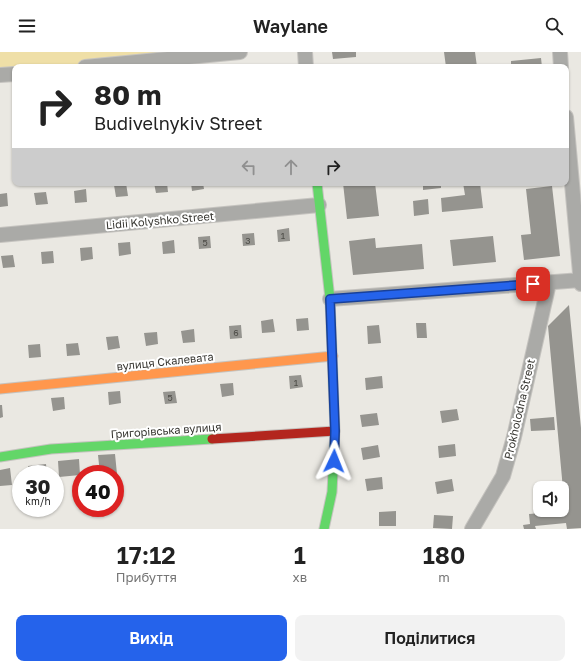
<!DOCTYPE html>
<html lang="uk">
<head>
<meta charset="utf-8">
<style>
  :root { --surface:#fff; --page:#f2f2f2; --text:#222; --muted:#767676; --accent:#2563eb }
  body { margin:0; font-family:"Golos Text",sans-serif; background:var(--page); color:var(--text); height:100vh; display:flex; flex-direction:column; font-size:15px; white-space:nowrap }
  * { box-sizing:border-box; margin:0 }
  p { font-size:13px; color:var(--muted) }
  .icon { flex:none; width:22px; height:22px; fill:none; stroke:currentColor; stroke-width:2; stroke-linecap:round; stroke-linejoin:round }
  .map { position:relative; height:477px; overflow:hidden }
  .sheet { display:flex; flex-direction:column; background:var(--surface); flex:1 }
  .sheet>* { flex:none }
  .top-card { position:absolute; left:12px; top:12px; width:557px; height:122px; border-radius:8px; box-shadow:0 1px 3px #0004; background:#fff; color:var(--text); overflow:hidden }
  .controls { position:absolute; left:533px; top:429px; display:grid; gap:8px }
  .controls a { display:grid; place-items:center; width:36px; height:36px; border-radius:8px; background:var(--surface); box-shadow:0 1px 3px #0004; font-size:20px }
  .speed { position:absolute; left:12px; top:413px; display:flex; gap:8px; font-size:20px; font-weight:700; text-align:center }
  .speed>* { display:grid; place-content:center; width:52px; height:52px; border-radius:50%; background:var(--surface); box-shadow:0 1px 3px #0004; line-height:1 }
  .speed small { font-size:10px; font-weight:400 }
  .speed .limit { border:6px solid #d22; background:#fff; color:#111 }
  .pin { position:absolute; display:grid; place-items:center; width:34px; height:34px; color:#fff; margin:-17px; border-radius:8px; box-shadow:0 2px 6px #0006 }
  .me { position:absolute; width:44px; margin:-22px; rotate:2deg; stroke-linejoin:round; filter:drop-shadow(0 0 3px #0008) }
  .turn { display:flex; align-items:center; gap:14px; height:84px; padding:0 16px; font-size:18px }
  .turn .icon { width:52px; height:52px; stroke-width:2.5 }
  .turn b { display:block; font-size:28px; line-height:34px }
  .lanes { display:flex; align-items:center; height:38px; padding:0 16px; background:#0003; justify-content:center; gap:20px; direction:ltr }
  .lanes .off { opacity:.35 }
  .eta { display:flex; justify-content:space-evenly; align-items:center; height:68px; text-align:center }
  .eta b { font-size:24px; font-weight:600; line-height:28px }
  .action { display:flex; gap:8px; margin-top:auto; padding:8px 16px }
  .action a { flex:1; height:46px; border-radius:8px; background:var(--accent); color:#fff; font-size:16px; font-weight:600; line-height:46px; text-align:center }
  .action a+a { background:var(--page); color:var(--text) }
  header { display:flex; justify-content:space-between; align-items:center; height:52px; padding:0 16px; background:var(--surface); font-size:18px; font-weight:600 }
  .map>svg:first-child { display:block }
  .green { fill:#efdfa7 }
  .building { fill:#95948f }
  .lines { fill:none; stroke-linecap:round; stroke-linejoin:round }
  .street-casing { stroke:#c5c3bf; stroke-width:16 }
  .fast-casing { stroke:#c5c3bf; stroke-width:11 }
  .slow-casing { stroke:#c5c3bf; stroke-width:11 }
  .jam-casing { stroke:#c5c3bf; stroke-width:11 }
  .street { stroke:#aaaaa7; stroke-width:14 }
  .fast { stroke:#63d668; stroke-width:9 }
  .slow { stroke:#ff974d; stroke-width:9 }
  .jam { stroke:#b3261e; stroke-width:9 }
  .route-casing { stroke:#184099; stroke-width:10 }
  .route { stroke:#2563eb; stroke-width:7 }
  .labels { text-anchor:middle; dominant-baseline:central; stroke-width:4; stroke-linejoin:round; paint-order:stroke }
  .number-label { font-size:9px; fill:#4e4d48 }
  .street-label { font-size:11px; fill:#363530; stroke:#fff }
</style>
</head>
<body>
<header><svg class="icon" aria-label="menu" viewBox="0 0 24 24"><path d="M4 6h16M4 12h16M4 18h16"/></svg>Waylane<svg class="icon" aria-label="search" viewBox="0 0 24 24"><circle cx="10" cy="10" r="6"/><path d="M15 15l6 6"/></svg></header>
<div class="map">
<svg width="581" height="477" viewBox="0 0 581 477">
  <rect width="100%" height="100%" fill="#eae8e2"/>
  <!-- green -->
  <path class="green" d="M 0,0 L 240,0 L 82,15 L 15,15 L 15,21 L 0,23 Z"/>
  <!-- building -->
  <path class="building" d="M 332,0 L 356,0 L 356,5 L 333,7 Z
    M 444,0 L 475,0 L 477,15 L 446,15 Z
    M 541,6 L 542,15 L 511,15 L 511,9 Z
    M 126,131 L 128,144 L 116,145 L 114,133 Z
    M 154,131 L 167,131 L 168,140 L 156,141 Z
    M 191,131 L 203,131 L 204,137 L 192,139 Z
    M 231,131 L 243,131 L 243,133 L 231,134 Z
    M 343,131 L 375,131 L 379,164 L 347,167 Z
    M 423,131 L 441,131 L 441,136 L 423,138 Z
    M 463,131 L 480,131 L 483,156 L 442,160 L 441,146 L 465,143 Z
    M 552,134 L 560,204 L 524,208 L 521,183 L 531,182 L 526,137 Z
    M 86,137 L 87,150 L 75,151 L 74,139 Z
    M 46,140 L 48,152 L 36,153 L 34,141 Z
    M 7,141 L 8,154 L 0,155 L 0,142 Z
    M 428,147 L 429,162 L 414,164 L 413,149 Z
    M 289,176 L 290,189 L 278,190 L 277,178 Z
    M 254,181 L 255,193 L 243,194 L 242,182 Z
    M 210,184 L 211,196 L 199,197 L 198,185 Z
    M 493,184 L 496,210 L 453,214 L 450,188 Z
    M 375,186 L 376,196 L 422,192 L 424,217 L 353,223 L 349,189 Z
    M 174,188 L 175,201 L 163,202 L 162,190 Z
    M 130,190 L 131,202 L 119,204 L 118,191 Z
    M 92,195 L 93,207 L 81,209 L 80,196 Z
    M 53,199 L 54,211 L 42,212 L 41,200 Z
    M 13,203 L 15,215 L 3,216 L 1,204 Z
    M 569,253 L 581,376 L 581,476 L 567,477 L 566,471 L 535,474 L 536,477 L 524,477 L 523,473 L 530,472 L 529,462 L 565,459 L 548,274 Z
    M 308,266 L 309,278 L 297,279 L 296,267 Z
    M 273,267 L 275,280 L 262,281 L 261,269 Z
    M 416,271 L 426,271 L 427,286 L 417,286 Z
    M 241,273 L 242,286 L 230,287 L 229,274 Z
    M 379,273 L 381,291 L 368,292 L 367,274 Z
    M 194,277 L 195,290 L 183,291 L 181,279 Z
    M 157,280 L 158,292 L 146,294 L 144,281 Z
    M 118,284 L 120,296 L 108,298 L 106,285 Z
    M 78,291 L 80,303 L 67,304 L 66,292 Z
    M 40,292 L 41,305 L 29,306 L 28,293 Z
    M 301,323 L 303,335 L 290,337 L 289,324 Z
    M 382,324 L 383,336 L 366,338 L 365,326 Z
    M 233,331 L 234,343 L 222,345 L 220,332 Z
    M 120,339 L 121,351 L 109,353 L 108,340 Z
    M 175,339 L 177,351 L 165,352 L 163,340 Z
    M 64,345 L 65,357 L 53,359 L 51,346 Z
    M 0,353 L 2,353 L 3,365 L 0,366 Z
    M 457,357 L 459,368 L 442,371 L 440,359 Z
    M 377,361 L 379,373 L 362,375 L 360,363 Z
    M 554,365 L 555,378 L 531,379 L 530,367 Z
    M 455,392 L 456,404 L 439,406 L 438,394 Z
    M 378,393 L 380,405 L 363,408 L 361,396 Z
    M 115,402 L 117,422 L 100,422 L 98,403 Z
    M 79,407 L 80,423 L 59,425 L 58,409 Z
    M 46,412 L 47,422 L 29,422 L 28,414 Z
    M 10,416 L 12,433 L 0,434 L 0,418 Z
    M 382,425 L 383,437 L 367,439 L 365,427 Z
    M 452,427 L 454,439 L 437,442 L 435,430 Z
    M 396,459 L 396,474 L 379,474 L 379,460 Z
    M 434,463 L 453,464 L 452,477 L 433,476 Z"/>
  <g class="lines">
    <defs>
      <path id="street" d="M 305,0 L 306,15
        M 560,0 L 561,15
        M 85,15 L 240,0
        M 0,23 L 15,22
        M 566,65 L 581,232
        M 0,183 L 319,153
        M 330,247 L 581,228
        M 472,477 L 503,424 L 514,385 L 549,231"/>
      <path id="fast" d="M 317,131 L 330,247 L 335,379 L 332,440 L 324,477
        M 0,405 L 51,397 L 212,387"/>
      <path id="slow" d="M 0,337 L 333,304"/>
      <path id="jam" d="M 212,387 L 335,379"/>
    </defs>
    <!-- street casing -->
    <use href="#street" class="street-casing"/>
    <!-- fast casing -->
    <use href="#fast" class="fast-casing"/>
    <!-- slow casing -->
    <use href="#slow" class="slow-casing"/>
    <!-- jam casing -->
    <use href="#jam" class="jam-casing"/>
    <!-- street -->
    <use href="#street" class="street"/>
    <!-- fast -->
    <use href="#fast" class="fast"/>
    <!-- slow -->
    <use href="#slow" class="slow"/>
    <!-- jam -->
    <use href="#jam" class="jam"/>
  </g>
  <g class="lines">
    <defs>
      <path id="route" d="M 334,409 L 335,379 L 330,247 L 533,232"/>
    </defs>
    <!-- route casing -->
    <use href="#route" class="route-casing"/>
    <!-- route -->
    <use href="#route" class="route"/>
  </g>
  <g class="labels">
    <!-- number labels -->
    <g class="number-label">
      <text x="283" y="183">1</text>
      <text x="248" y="188">3</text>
      <text x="205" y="190">5</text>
      <text x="236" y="280">6</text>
      <text x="296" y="330">1</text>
      <text x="170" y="345">5</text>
    </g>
    <!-- street labels -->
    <g class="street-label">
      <text transform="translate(160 168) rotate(-5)">Lidii Kolyshko Street</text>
      <text transform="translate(165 309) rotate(-6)">вулиця Скалевата</text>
      <text transform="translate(519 357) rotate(-77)">Prokholodna Street</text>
      <text transform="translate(166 378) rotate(-4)">Григорівська вулиця</text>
    </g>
  </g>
</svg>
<div class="controls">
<a><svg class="icon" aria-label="sound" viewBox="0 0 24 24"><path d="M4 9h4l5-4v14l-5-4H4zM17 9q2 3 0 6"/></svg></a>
</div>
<div class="speed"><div>30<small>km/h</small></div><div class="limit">40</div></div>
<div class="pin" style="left:533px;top:232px;background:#d93025"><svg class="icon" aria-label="arrive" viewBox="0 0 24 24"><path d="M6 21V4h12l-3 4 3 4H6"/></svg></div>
<svg class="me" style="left:334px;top:409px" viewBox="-20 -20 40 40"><path d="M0-17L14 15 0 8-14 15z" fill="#2563eb" stroke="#fff" stroke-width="4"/></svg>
<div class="top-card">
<div class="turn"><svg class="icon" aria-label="right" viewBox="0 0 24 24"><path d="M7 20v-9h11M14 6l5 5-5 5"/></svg><div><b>80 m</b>Budivelnykiv Street</div></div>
<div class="lanes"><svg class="icon off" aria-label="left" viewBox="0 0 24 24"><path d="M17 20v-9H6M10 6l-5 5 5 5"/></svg><svg class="icon off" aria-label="ahead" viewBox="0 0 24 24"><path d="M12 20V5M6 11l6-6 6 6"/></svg><svg class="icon" aria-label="right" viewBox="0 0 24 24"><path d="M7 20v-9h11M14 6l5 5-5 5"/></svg></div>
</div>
</div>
<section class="sheet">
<div class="eta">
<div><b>17:12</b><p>Прибуття</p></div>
<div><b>1</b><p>хв</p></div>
<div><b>180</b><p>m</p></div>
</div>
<div class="action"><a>Вихід</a><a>Поділитися</a></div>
</section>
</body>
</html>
